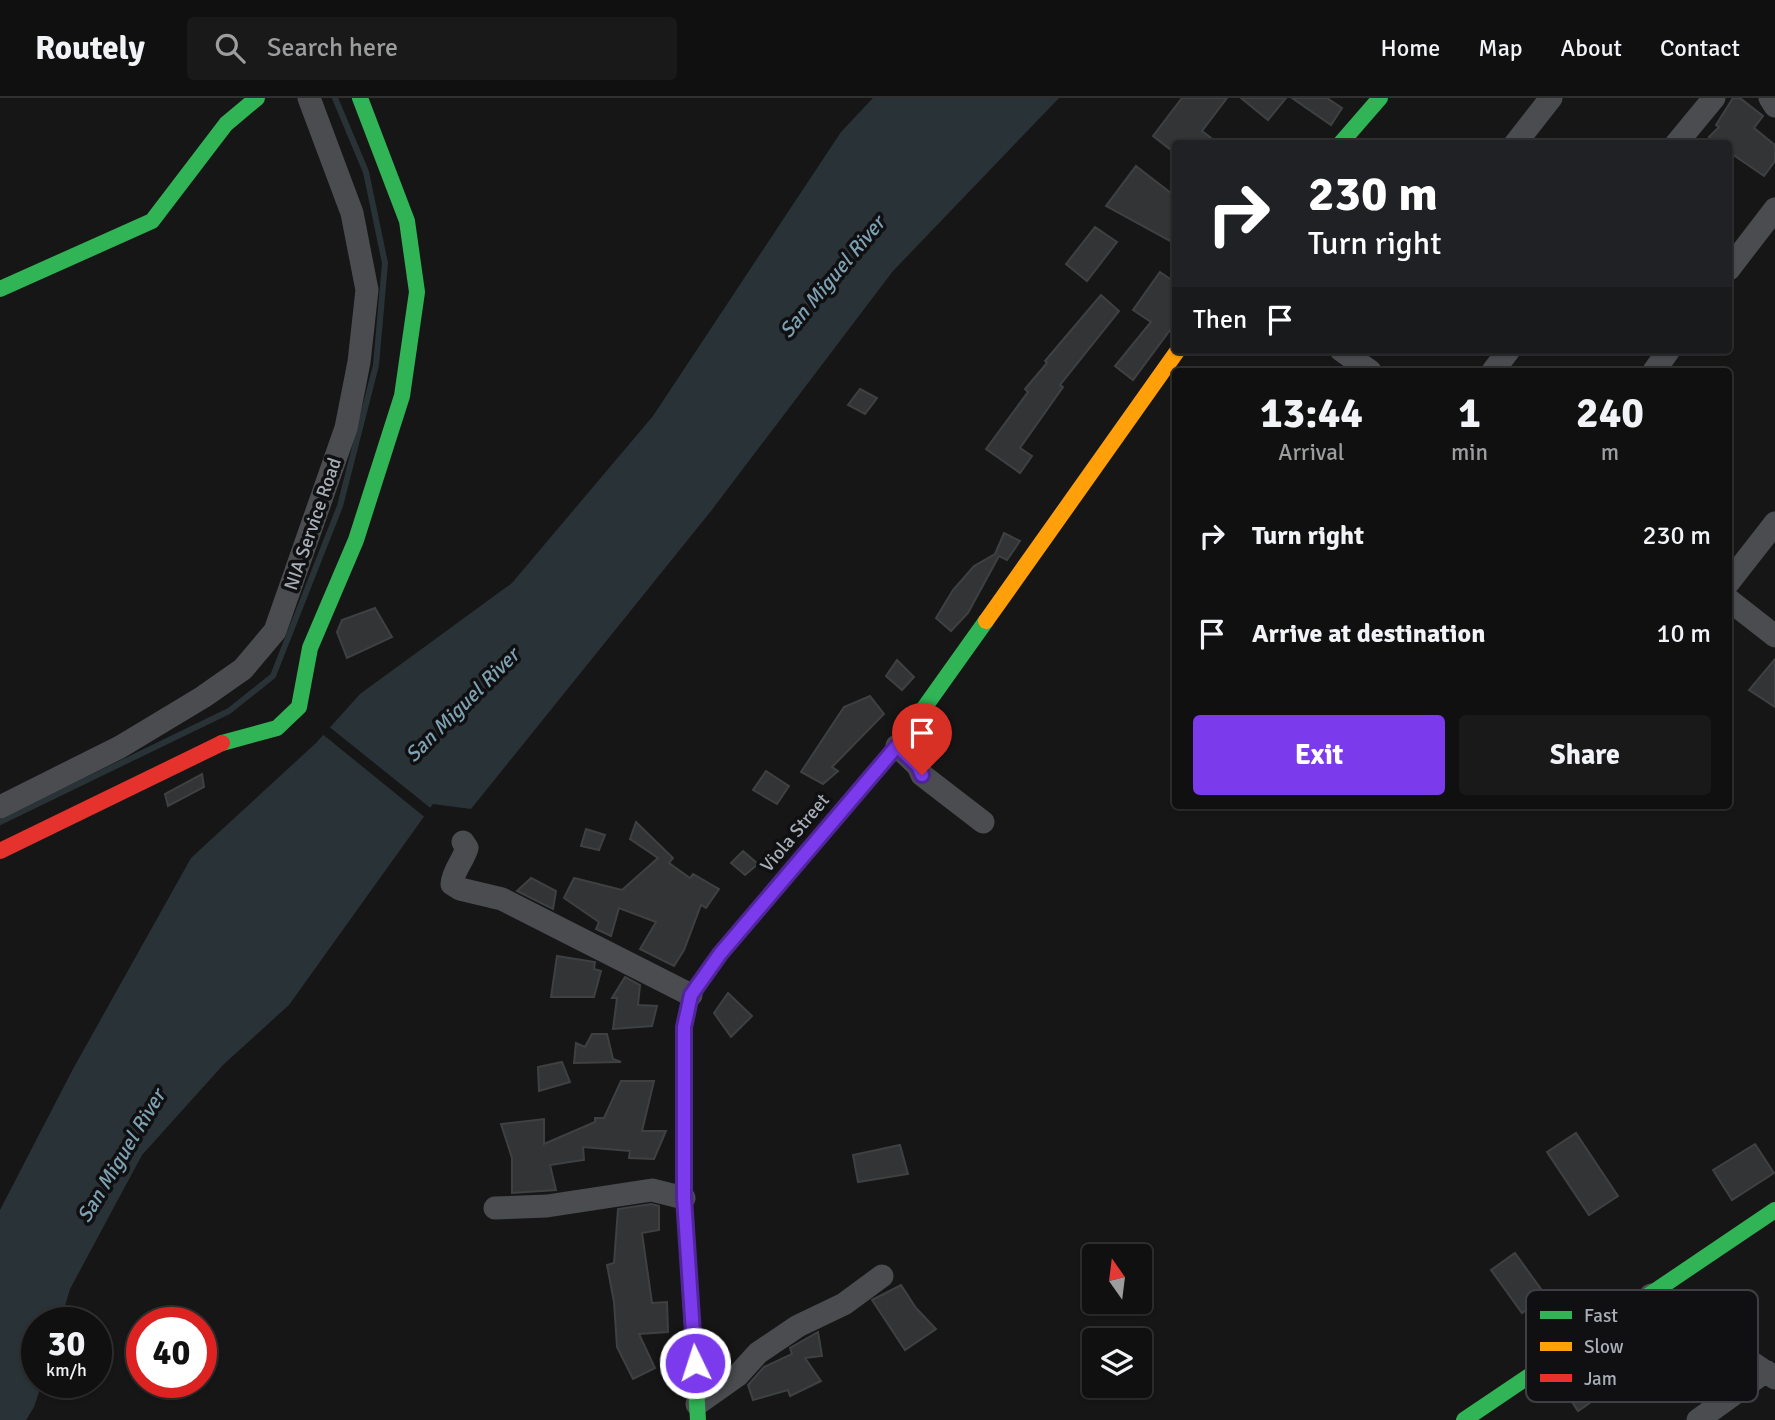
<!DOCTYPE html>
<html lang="en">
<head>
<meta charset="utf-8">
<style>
  :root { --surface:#101010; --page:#191919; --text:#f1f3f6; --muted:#9c9d9f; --line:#303030; --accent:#7c3aed }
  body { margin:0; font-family:Signika,sans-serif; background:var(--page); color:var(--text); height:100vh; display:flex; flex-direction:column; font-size:26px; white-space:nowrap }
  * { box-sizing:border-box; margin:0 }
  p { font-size:23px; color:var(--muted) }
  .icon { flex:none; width:38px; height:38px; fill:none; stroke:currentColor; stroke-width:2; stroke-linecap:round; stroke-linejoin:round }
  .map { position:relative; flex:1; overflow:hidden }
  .drawer { position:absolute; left:1172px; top:270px; width:560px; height:441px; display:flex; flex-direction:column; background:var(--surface); border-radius:7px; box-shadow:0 2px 5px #0004,0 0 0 2px var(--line) }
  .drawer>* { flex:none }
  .hud { position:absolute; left:1172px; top:42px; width:560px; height:214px; border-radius:7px; box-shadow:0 2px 5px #0004,0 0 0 2px var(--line); background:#202124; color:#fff; overflow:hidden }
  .needle { width:46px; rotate:346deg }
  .buttons { position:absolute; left:1082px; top:1146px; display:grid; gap:14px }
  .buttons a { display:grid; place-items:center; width:70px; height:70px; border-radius:7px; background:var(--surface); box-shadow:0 2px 5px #0004,0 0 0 2px var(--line); font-size:35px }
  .speed { position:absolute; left:21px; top:1209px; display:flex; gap:14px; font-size:35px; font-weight:700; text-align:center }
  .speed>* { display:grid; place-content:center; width:91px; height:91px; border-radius:50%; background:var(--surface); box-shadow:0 2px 5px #0004,0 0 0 2px var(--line); line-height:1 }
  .speed small { font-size:18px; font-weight:400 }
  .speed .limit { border:10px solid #d22; background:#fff; color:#111 }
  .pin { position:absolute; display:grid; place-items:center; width:60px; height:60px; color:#fff; margin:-72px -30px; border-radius:50% 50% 50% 0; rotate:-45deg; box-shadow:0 0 7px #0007 }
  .pin .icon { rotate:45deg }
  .me { position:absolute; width:77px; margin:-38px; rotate:356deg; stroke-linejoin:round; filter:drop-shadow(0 0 5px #0008) }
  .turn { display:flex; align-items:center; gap:24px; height:147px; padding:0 21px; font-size:32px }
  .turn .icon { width:91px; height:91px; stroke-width:2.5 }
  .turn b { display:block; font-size:49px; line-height:60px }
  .then { display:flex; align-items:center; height:66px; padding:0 21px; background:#0003; gap:14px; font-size:26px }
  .eta { display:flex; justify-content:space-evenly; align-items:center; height:119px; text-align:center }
  .eta b { font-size:42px; font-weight:800; line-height:49px }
  .action { display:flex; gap:14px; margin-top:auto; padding:14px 21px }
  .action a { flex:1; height:80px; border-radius:7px; background:var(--accent); color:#fff; font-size:28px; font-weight:800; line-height:80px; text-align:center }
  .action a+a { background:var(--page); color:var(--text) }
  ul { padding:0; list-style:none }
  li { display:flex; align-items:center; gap:21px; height:98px; padding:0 21px }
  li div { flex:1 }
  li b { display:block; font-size:26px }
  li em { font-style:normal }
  header { display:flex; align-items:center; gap:42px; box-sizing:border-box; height:98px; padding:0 35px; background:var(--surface); border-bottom:2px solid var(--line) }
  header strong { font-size:33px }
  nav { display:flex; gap:38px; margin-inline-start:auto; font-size:24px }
  .search { width:490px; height:63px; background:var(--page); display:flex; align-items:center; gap:18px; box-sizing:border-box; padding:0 24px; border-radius:7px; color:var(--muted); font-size:26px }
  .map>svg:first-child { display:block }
  .water { fill:#293337 }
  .pier { fill:#161616 }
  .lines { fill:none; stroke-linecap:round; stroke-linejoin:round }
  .stream { stroke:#293337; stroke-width:6 }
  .building { fill:#333436; stroke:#3e4042; stroke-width:2 }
  .street { stroke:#4a4c4f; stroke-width:23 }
  .fast { stroke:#30b455; stroke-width:16 }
  .slow { stroke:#ff9f0a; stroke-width:16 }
  .jam { stroke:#e5322d; stroke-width:16 }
  .route-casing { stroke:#51269a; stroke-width:18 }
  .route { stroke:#7c3aed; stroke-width:12 }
  .labels { text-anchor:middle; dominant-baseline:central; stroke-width:7; stroke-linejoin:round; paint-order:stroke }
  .street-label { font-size:19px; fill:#a7aeb7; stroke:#101012 }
  .water-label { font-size:21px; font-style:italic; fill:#7ea1b2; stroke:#101012 }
  .key { fill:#101012; stroke:#3d3f44; stroke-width:2 }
  .key-label { font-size:19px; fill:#a7aeb7 }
</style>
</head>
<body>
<header>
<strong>Routely</strong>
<div class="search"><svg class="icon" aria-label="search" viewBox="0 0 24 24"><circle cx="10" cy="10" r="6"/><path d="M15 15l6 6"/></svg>Search here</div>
<nav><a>Home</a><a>Map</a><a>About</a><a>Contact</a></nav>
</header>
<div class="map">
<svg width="1775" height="1322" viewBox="0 0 1775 1322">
  <rect width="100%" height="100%" fill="#161616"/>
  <!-- water -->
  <path class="water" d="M 873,0 L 1059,0 L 893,173 L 711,413 L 471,711 L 433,706 L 289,907 L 223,967 L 142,1057 L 70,1191 L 60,1225 L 37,1225 L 37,1284 L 42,1285 L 34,1309 L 26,1322 L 0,1322 L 0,1112 L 73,971 L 191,760 L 316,645 L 360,596 L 512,485 L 653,318 L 841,34 Z"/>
  <!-- pier -->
  <path class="pier" d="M 327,627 L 433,712 L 427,721 L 321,635 Z"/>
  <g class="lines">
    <!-- stream -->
    <path class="stream" d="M 0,724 L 229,613 L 273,578 L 340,408 L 376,267 L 385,165 L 366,74 L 335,0"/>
  </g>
  <!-- building -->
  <path class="building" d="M 1182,0 L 1227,0 L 1202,33 L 1219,46 L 1176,46 L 1176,56 L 1153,38 Z
    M 1241,0 L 1286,0 L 1268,22 Z
    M 1292,0 L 1327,0 L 1342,10 L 1331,27 Z
    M 1733,0 L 1740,0 L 1763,18 L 1754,30 L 1775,47 L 1775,63 L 1764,78 L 1729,54 L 1729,46 L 1717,46 L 1709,39 L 1719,29 L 1716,27 Z
    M 1136,68 L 1176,99 L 1176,132 L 1170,143 L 1106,108 Z
    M 1095,129 L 1117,144 L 1087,183 L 1066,166 Z
    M 1160,174 L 1176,185 L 1176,224 L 1133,282 L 1115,268 L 1151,224 L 1133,212 Z
    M 1101,197 L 1119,213 L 1060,287 L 1063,289 L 1020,350 L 1032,358 L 1020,375 L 986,351 L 1028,294 L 1025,291 L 1047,265 L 1045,263 Z
    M 860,291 L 877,300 L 865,316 L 848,307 Z
    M 1004,435 L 1020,443 L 1007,462 L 999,458 L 968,515 L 951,533 L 936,520 L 953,492 L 974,468 L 995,456 Z
    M 375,510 L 392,539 L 347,560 L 337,534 L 342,522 Z
    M 1775,561 L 1775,609 L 1749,592 Z
    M 897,562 L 914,579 L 902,592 L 886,578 Z
    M 870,598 L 884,616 L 832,669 L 838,673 L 823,686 L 801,674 L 844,609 Z
    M 766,673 L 789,688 L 777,706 L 753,692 Z
    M 202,676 L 204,689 L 168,708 L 165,696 Z
    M 636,724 L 673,760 L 669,765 L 690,780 L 693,776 L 719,791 L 706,810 L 701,807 L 684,852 L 674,868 L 640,851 L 656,824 L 619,810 L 611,838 L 596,831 L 599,824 L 564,800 L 574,780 L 622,792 L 658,760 L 630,741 Z
    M 586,731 L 605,737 L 599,752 L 581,748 Z
    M 743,753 L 758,766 L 745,777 L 731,765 Z
    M 531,780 L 556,793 L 553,811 L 517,793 Z
    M 557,858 L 595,864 L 594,871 L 601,873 L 594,899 L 551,899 Z
    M 625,879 L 640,887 L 638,907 L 657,908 L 652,928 L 613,931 L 617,900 L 612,900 Z
    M 728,895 L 752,918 L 731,939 L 714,915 Z
    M 592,936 L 607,936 L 613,961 L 621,964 L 574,965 L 576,945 L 585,949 Z
    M 562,964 L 570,984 L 539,993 L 538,969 Z
    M 621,983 L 654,983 L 642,1033 L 666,1033 L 654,1061 L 629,1060 L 630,1053 L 583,1049 L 584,1062 L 550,1067 L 556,1092 L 512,1095 L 512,1060 L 501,1026 L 544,1021 L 544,1046 L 595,1024 L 595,1020 L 604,1020 Z
    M 1576,1035 L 1618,1098 L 1589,1117 L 1547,1054 Z
    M 1755,1046 L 1774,1075 L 1732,1102 L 1713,1072 Z
    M 900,1047 L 908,1076 L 858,1084 L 853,1057 Z
    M 651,1106 L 659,1108 L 659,1132 L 642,1135 L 652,1205 L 667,1204 L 668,1234 L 639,1236 L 655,1270 L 633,1281 L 617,1249 L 614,1204 L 607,1167 L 614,1165 L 618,1111 Z
    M 1515,1155 L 1546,1198 L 1522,1215 L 1491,1172 Z
    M 901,1187 L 916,1210 L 936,1231 L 905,1252 L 872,1202 Z
    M 818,1234 L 822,1258 L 805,1260 L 821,1283 L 790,1298 L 788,1292 L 753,1302 L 748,1287 L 764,1269 L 792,1256 L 790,1250 Z
    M 1589,1266 L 1607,1293 L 1578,1313 L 1560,1286 Z"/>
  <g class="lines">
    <!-- street -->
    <path class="street" d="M 1770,0 L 1775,8
      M 1515,46 L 1551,0
      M 1676,46 L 1714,0
      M 1729,171 L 1775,111
      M 1341,252 L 1370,273
      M 1493,273 L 1509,252
      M 1654,273 L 1669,252
      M 1729,484 L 1775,425
      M 1729,502 L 1775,538
      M 897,648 L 918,668 L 922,677 L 983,724
      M 0,709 L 120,649 L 203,599 L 243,571 L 275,533 L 346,330 L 359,264 L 367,192 L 352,115 L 309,0
      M 463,744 L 467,750 C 463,763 453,773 452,786 L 460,791 L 502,801 L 691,897
      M 495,1110 L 547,1108 L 652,1092 L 684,1100
      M 1651,1197 L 1775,1280
      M 697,1306 L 738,1277 L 758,1255 L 798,1228 L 844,1206 L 882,1178
      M 1698,1322 L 1766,1273"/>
    <!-- fast -->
    <path class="fast" d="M 1340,46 L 1380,0
      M 0,191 L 152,123 L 226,26 L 257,0
      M 222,645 L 277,630 L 299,609 L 310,550 L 356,442 L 402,298 L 417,194 L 407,123 L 360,0
      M 698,1322 L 684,1100 L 684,929 L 691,897 L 720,856 L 897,648 L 986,523
      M 1464,1322 L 1775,1112"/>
    <!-- slow -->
    <path class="slow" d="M 986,523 L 1178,252"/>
    <!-- jam -->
    <path class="jam" d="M 0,753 L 222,645"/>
  </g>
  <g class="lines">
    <defs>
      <path id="route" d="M 695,1265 L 684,1100 L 684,929 L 691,897 L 720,856 L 897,648 L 918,668 L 922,677"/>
    </defs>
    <!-- route casing -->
    <use href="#route" class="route-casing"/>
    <!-- route -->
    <use href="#route" class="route"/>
  </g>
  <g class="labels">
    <!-- street labels -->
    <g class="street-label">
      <text transform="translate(313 426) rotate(-71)">NIA Service Road</text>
      <text transform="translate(795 735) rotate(-50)">Viola Street</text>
    </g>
    <!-- water labels -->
    <g class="water-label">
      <text transform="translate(832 179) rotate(-50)">San Miguel River</text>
      <text transform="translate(462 607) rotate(-45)">San Miguel River</text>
      <text transform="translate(121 1058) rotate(-59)">San Miguel River</text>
    </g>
  </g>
  <!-- legend -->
  <rect x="1526" y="1192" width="232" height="112" rx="10" class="key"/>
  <rect x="1540" y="1213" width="32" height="8" fill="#30b455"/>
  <rect x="1540" y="1244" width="32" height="9" fill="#ff9f0a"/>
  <rect x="1540" y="1276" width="32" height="8" fill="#e5322d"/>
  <g class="key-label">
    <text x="1584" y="1224">Fast</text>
    <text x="1584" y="1255">Slow</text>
    <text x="1584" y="1287">Jam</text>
  </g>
</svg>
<div class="buttons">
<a><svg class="needle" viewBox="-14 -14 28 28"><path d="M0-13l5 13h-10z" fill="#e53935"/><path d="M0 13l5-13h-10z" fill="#9c9d9f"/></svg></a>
<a><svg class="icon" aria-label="layers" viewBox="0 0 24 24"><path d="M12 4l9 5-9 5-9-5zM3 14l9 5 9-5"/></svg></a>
</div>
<div class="speed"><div>30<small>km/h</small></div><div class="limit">40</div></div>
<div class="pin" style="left:922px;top:677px;background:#d93025"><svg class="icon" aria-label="arrive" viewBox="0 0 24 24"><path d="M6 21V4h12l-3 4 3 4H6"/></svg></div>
<svg class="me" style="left:695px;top:1265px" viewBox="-20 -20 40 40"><circle r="17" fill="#7c3aed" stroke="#fff" stroke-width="3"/><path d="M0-11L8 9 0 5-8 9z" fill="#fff"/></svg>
<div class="hud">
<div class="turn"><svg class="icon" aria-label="right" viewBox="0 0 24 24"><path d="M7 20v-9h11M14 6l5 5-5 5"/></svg><div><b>230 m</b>Turn right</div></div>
<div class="then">Then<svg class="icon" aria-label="arrive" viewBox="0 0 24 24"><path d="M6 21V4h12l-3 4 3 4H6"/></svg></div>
</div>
<section class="drawer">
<div class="eta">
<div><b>13:44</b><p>Arrival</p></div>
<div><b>1</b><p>min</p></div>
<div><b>240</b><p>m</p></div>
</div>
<ul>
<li><svg class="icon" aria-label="right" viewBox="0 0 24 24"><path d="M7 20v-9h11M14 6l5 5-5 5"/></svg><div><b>Turn right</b></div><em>230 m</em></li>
<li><svg class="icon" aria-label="arrive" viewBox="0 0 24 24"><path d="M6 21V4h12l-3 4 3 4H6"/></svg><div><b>Arrive at destination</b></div><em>10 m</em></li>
</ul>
<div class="action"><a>Exit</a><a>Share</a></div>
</section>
</div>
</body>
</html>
